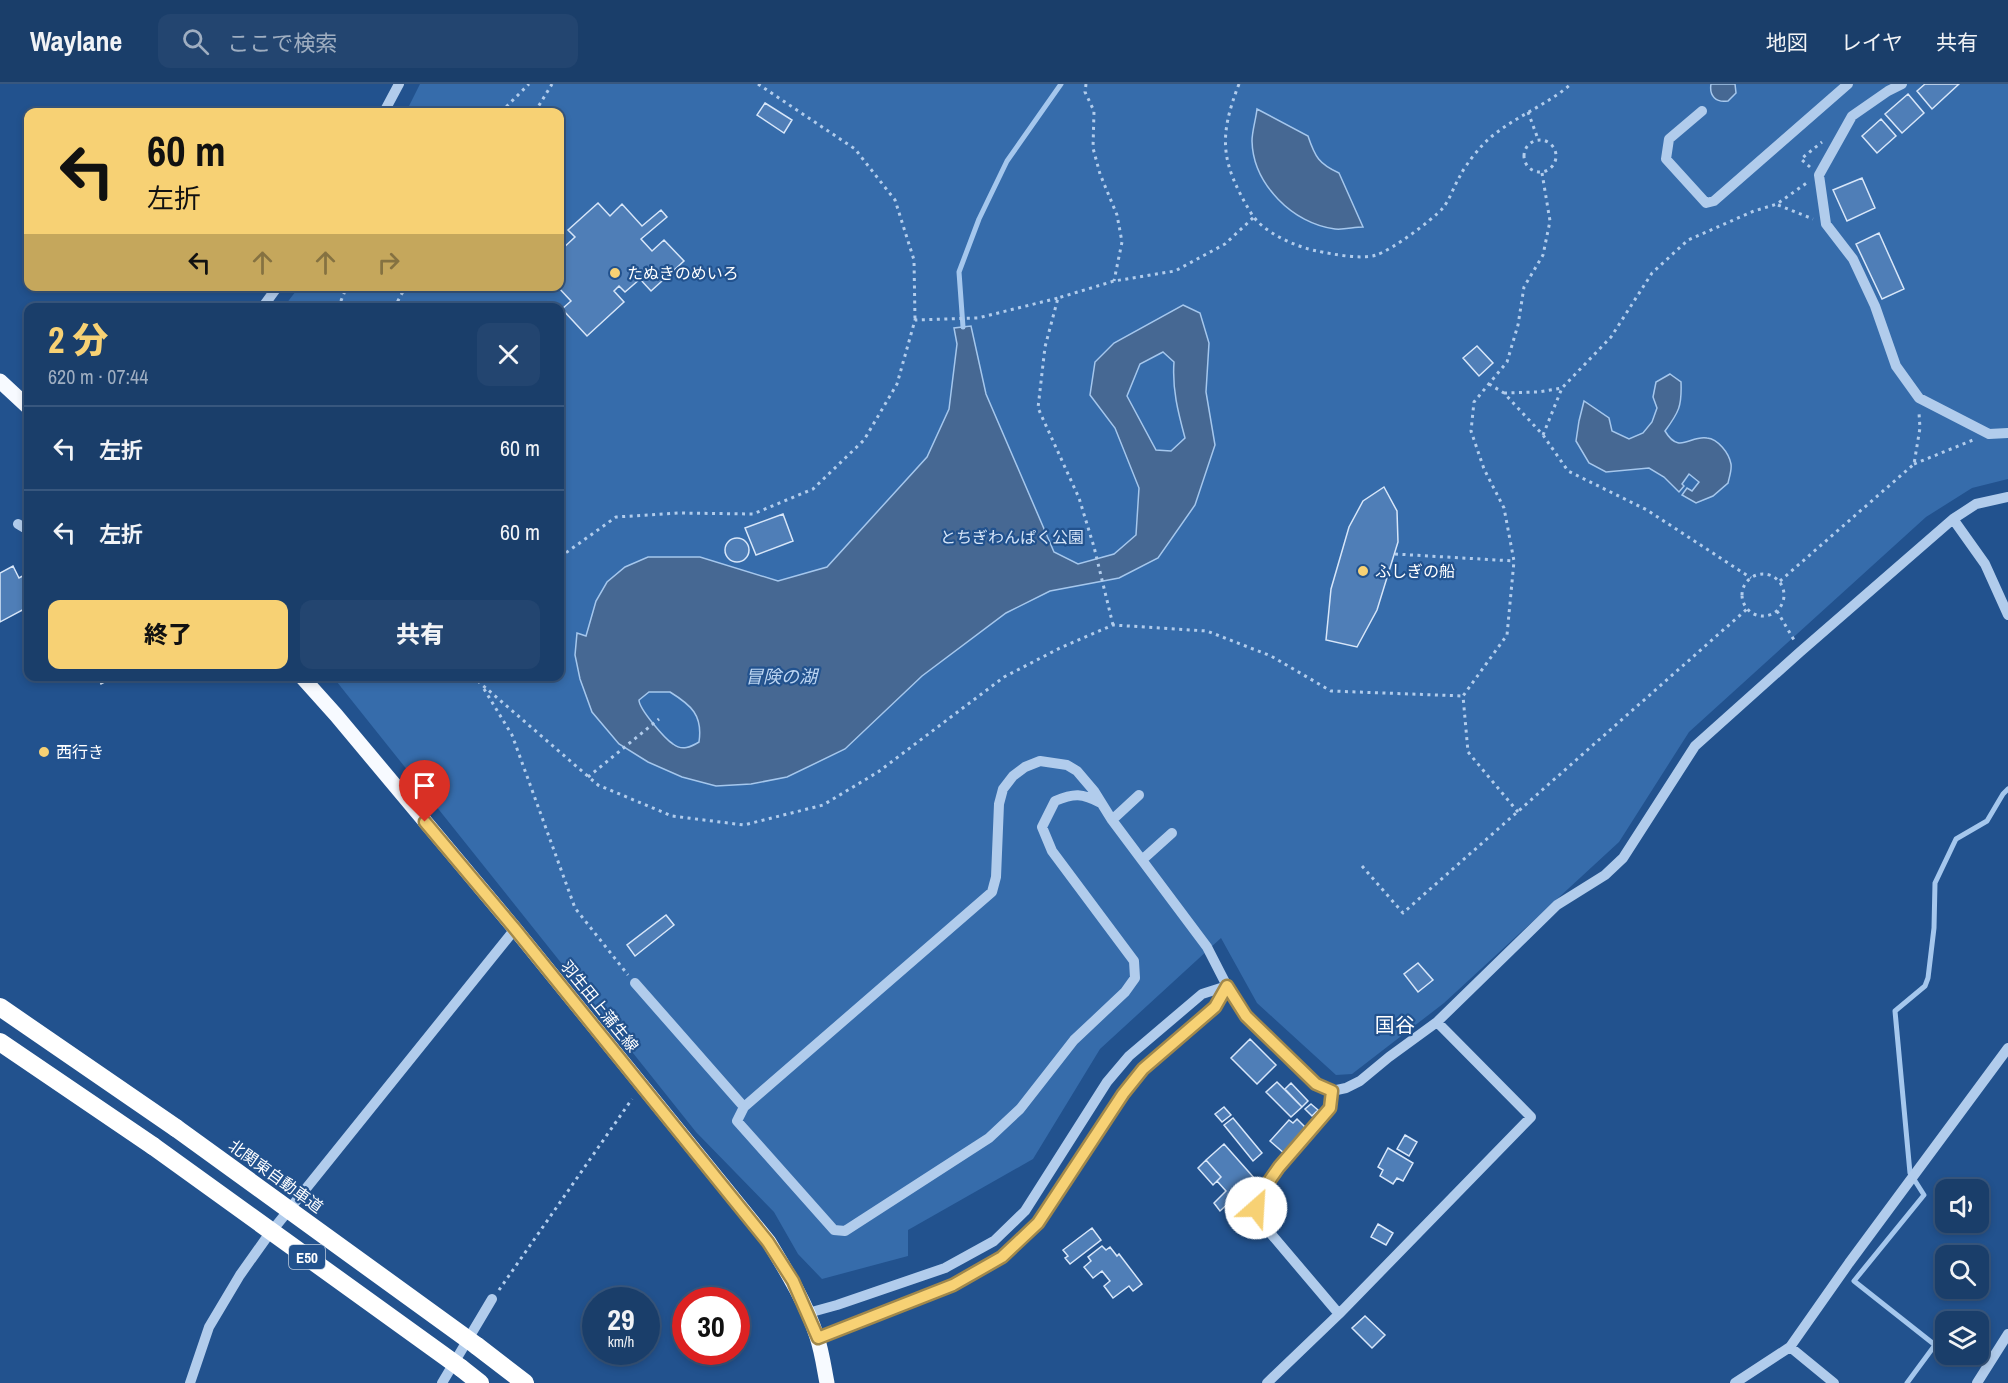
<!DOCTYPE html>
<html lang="ja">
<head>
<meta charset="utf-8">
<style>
  :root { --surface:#1a3e6a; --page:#234570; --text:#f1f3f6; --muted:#9faec1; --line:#38577e; --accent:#f7d174 }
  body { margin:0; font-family:"Archivo Narrow","Noto Sans JP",sans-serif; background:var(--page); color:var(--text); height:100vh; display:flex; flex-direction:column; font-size:22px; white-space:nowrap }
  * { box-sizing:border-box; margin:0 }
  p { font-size:20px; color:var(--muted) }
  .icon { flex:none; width:33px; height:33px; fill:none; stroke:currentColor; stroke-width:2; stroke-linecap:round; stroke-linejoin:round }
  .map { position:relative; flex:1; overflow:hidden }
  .panel { position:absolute; left:24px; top:219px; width:540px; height:378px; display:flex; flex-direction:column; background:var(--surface); border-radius:12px; box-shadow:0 3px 9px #0003,0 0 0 2px var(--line) }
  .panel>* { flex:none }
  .hud { position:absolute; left:24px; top:24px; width:540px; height:183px; border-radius:12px; box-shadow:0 3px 9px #0003,0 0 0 2px var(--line); background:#f7d174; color:#111; overflow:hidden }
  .controls { position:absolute; left:1935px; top:1095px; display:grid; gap:12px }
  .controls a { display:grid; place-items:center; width:54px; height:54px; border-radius:12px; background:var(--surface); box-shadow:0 3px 9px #0003,0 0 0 2px var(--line); font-size:30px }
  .speed { position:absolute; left:582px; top:1203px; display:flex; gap:12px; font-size:30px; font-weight:700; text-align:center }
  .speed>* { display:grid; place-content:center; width:78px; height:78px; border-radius:50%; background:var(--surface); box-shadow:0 3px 9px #0003,0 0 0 2px var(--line); line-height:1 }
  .speed small { font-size:15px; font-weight:400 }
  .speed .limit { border:9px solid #d22; background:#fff; color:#111 }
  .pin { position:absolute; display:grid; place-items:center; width:51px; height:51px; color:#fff; margin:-62px -26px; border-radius:50% 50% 50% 0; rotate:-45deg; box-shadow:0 0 6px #0007 }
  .pin .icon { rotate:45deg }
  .me { position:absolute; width:66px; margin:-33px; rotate:26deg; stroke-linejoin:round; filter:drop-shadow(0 0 4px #0008) }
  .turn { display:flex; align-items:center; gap:21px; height:126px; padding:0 24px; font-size:27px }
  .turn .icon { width:78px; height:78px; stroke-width:2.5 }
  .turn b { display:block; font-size:42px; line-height:51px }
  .lanes { display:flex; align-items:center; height:57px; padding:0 24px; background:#0003; justify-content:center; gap:30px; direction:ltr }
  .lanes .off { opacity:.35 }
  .round { display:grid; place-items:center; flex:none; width:63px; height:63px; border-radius:12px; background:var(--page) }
  .headline { display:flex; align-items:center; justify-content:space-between; height:102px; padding:0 24px }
  h1 { font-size:36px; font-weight:800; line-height:45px; color:var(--accent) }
  .cta { display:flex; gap:12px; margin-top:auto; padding:12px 24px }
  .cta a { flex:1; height:69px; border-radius:12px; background:var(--accent); color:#111; font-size:24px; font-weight:800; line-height:69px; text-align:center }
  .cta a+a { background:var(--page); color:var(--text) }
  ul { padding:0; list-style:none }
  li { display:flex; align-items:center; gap:18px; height:84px; padding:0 24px; border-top:2px solid var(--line) }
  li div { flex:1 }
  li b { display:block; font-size:22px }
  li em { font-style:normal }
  header { display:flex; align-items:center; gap:36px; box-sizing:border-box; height:84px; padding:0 30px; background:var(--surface); border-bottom:2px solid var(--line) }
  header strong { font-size:28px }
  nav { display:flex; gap:33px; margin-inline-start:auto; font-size:21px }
  .search { width:420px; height:54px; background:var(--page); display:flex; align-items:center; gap:15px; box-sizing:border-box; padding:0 21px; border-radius:12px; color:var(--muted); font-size:22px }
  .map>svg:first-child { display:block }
  .green { fill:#366cab }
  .water { fill:#466893; stroke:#a5c7ed; stroke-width:1.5; fill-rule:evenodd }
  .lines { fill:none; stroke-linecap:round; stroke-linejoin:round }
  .stream { stroke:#a5c7ed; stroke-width:5 }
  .building { fill:#4f7eb7; stroke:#d7e6f9; stroke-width:1.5 }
  .path { stroke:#b1ccec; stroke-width:3; stroke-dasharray:3 4.5; stroke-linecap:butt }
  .minor { stroke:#b1ccec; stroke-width:10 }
  .major { stroke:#f7faff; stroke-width:15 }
  .highway { stroke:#fff; stroke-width:18 }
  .highway-bridge { stroke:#fff; stroke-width:18 }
  .route-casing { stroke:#a1884b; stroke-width:15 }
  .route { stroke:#f7d174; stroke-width:10 }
  .poi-dot { fill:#f7d174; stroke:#22528e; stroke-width:2 }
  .labels { text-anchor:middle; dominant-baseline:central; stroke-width:4.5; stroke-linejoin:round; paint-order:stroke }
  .shield { fill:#22528e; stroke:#bdcbdd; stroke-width:1.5 }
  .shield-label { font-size:15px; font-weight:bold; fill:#fff }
  .poi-label { font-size:16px; fill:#fff; stroke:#22528e; text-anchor:start }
  .park-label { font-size:16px; fill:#d7e6f9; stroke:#22528e }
  .street-label { font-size:16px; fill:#fff; stroke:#22528e }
  .water-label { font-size:18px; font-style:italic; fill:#bdd6f3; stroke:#22528e }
  .quarter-label { font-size:20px; fill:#fff; stroke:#22528e }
</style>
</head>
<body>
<header>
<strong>Waylane</strong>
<div class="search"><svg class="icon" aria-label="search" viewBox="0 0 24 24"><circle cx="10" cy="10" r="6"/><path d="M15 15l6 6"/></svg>ここで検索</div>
<nav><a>地図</a><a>レイヤ</a><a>共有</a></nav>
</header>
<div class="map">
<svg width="2008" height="1299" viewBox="0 0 2008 1299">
  <rect width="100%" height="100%" fill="#22528e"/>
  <!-- green -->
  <path class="green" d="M 420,0 L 2008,0 L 2008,395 L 1972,404 L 1926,433 L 1689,648 L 1619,758 L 1444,919 L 1352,990 L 1336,991 L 1257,919 L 1221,854 L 1100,965 L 1033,1075 L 908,1146 L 908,1172 L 822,1195 L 798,1170 L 774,1128 L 696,1048 L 333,593 L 560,592 L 560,224 L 283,224 L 299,203 L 560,202 L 560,28 L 406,28 Z"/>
  <!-- water -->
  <path class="water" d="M 1711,0 L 1735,0 L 1736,9 L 1728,17 C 1716,19 1709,12 1711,0 Z
    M 1257,25 L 1308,52 C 1315,73 1319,80 1339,89 L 1363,143 C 1354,143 1344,146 1335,145 C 1293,140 1253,100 1252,57 C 1252,47 1256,35 1257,25 Z
    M 1183,221 L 1200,229 L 1209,259 L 1206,308 L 1215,361 L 1195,421 L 1158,474 L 1119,494 L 1050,507 L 1006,529 L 922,592 L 845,665 L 787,693 L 751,700 L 716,702 L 682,693 L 648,678 L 619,660 L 592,628 L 580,595 L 575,571 L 577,549 L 586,552 L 596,517 L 607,498 L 625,483 L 648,473 L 700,473 L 778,497 L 827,483 L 927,373 L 949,325 L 957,260 L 954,244 L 971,242 L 986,310 L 1054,468 L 1078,480 L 1114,470 L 1136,451 L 1139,404 L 1115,344 L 1090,311 L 1095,278 L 1114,259 ZM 1163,268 L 1174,278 C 1172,305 1178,328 1185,354 L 1171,367 L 1156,366 L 1127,312 L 1140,280 ZM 670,608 C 691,621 703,631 699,658 C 691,663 682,667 673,660 C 665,655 639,625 639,616 L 649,608 Z
    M 1670,290 L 1681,298 C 1682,322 1679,328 1665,347 C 1679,371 1690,351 1707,354 C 1718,355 1729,369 1731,380 C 1732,386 1729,394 1728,399 L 1713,412 L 1696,419 L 1682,411 L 1687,404 L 1692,407 L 1699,398 L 1689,390 L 1682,400 L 1684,402 L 1679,408 L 1664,393 L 1649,384 L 1606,388 L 1589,379 L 1576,357 L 1579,337 L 1584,317 L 1609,334 L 1612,347 L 1629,355 L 1643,349 L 1652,338 L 1657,324 L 1653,313 L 1656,298 Z"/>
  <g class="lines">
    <!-- stream -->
    <path class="stream" d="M 963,243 L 959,188 L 979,135 L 1007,77 L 1061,0
      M 1907,1299 L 1935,1261 L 1854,1197 L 1924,1111 L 1910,1089 L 1895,927 L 1925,902 L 1928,894 L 1934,844 L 1935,799 L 1956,755 L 1987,737 L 2003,710 L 2008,705"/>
  </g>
  <!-- building -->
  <path class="building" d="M 1925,0 L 1959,0 L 1932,25 L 1917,7 Z
    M 1908,10 L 1924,29 L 1902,49 L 1885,30 Z
    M 765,19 L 792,36 L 784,49 L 757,31 Z
    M 1881,35 L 1896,52 L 1877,69 L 1862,52 Z
    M 1862,94 L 1875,124 L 1847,137 L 1833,106 Z
    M 598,119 L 610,132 L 622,120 L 642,142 L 661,126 L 667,133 L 641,155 L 652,167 L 664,156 L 684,177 L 651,207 L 640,195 L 625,208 L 619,202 L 614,207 L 624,218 L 587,252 L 562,225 L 571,217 L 557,202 L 560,202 L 560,183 L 562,181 L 560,178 L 560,167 L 575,153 L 568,146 Z
    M 1879,149 L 1904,205 L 1882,215 L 1856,160 Z
    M 1477,262 L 1493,279 L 1479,292 L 1463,274 Z
    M 1384,403 L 1397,427 L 1398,458 L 1377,526 L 1357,563 L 1326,556 L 1331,505 L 1349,443 L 1363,417 Z
    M 783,430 L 793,457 L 756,471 L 745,444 Z
    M725 466a12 12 0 1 1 24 0a12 12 0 1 1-24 0Z
    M 13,482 L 19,494 L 28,489 L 28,523 L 0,538 L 0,489 Z
    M 98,592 L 116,592 L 101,600 Z
    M 666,831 L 674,841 L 635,872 L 627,861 Z
    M 1418,879 L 1433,896 L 1418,908 L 1404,890 Z
    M 1250,955 L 1276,981 L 1257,1000 L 1231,974 Z
    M 1277,998 L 1302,1023 L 1291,1033 L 1266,1008 Z
    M 1291,999 L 1308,1017 L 1302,1023 L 1285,1005 Z
    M 1311,1020 L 1318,1026 L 1312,1032 L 1305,1025 Z
    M 1224,1023 L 1231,1031 L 1222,1038 L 1215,1030 Z
    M 1233,1034 L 1262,1069 L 1253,1077 L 1224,1041 Z
    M 1297,1035 L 1307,1045 L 1285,1070 L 1270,1057 L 1289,1036 L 1293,1039 Z
    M 1405,1051 L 1417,1058 L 1409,1072 L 1397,1065 Z
    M 1224,1060 L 1255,1095 L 1220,1127 L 1214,1119 L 1226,1107 L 1217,1097 L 1221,1093 L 1206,1076 Z
    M 1388,1064 L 1413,1079 L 1403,1097 L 1397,1094 L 1393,1100 L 1380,1092 L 1383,1086 L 1378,1083 Z
    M 1206,1076 L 1221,1093 L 1213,1101 L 1198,1084 Z
    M 1378,1140 L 1393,1149 L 1386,1161 L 1371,1153 Z
    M 1092,1144 L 1101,1156 L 1070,1180 L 1065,1174 L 1068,1172 L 1063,1166 Z
    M 1102,1162 L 1106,1166 L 1110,1163 L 1117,1172 L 1119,1170 L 1142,1200 L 1133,1207 L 1129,1202 L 1113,1214 L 1104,1202 L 1110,1197 L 1102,1187 L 1093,1194 L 1084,1183 L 1091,1177 L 1088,1173 Z
    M 1365,1232 L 1385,1251 L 1372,1264 L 1352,1244 Z"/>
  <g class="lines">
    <!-- path -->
    <path class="path" d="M 758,0 L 855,65 L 895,116 L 914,176 L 915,236
      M 1086,0 L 1085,8 L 1094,27 L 1093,64 L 1100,90 L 1117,131 L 1122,158 L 1114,197
      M 1239,0 C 1218,54 1221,79 1251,129 C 1262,148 1296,163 1317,167 C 1332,170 1361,176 1376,171 C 1392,166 1431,137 1443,124 C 1450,115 1454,102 1460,92 C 1466,80 1481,61 1491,53 C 1516,32 1547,21 1571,0
      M 501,28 L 529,0
      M 535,28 L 552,0
      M 1528,28 L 1538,55
      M1524 72a16 16 0 1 1 32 0a16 16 0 1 1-32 0Z
      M 1810,83 L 1801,75 L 1822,58
      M 1778,121 L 1813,135
      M 338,224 L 347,202
      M 394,224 L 406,202
      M 1489,300 L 1504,309 L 1543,351 L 1568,387 L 1647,426 L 1751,494
      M 1504,309 L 1538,308 L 1562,304 L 1611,253 L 1652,189 L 1688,156 L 1754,127 L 1777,120 L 1808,98
      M 1543,351 L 1562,304
      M 1914,380 L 1973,356
      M 1395,470 L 1514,477
      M 560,473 L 616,433 L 679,429 L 753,430 L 813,405 L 864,356 L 897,300 L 915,236 L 978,234 L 1058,214
      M1742 511a21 21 0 1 1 42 0a21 21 0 1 1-42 0Z
      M 1780,497 L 1914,380 L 1920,344 L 1919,329
      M 1777,527 L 1794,556
      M 1113,541 L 1094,463 L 1079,414 L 1038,324 L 1045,263 L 1058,214 L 1114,197 L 1175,187 L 1225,160 L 1254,133
      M 472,592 L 598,701 L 672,732 L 744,741 L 823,721 L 878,688 L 1004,593 L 1060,564 L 1113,541 L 1207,547 L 1271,572 L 1331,607 L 1463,612
      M 484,605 L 512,651 L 575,824 L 628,891
      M 588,693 L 659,635
      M 1518,728 L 1468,668 L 1463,612 L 1507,551 L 1514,477 L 1504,424 L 1484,385 L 1471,347 L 1474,318 L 1507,278 L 1518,241 L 1524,203 L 1543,171 L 1550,137 L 1542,89
      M 1362,782 L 1403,829 L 1747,525
      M 499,1206 L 632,1015"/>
    <!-- minor -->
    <path class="minor" d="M 1902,0 L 1888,7 L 1852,32 L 1819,91 L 1826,140 L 1853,175 L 1875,222 L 1896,282 L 1919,314 L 1989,350 L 2008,349
      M 1702,27 L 1669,55 L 1666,75 L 1706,119 L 1714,117 L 1848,0
      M 384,28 L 399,0
      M 262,224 L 278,202
      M 1953,435 L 1985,480 L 2008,531
      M 18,440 L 28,446
      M 1101,719 C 1082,709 1074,709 1055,717 L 1042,743 L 1052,767 L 1134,877 L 1135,894 L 1125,908 L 1074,956 L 1020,1025 L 989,1054 L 845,1147 L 834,1146 L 737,1037 L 744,1023 L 992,808 L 996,793 L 999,720 L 1003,705 L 1013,692 L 1025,683 L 1040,677 L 1067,681 L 1077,687 L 1094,707 L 1112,736 L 1207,863 L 1227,902 L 1246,932 L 1316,1001 L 1332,1007 L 1346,1004 L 1360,997 L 1389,973 L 1437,938 L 1557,821 L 1605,791 L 1623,774 L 1695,662 L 1800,568 L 1953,435 L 1976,420 L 2008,413
      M 1112,736 L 1139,711
      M 1142,776 L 1172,749
      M 635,899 L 744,1023
      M 1332,1007 L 1330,1024 L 1279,1083 L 1258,1113 L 1256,1124 L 1261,1138 L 1339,1230
      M 808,1229 L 837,1221 L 945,1184 L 994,1157 L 1025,1127 L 1107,998 L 1129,972 L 1202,910 L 1227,902
      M 818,1254 L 953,1201 L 1002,1173 L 1038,1139 L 1123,1010 L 1143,985 L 1215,923 L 1227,902
      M 1790,1263 L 1834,1299
      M 190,1299 L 209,1243 L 240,1191 L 267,1153 L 515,845
      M 442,1299 L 492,1215
      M 1267,1299 L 1339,1230 L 1531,1033 L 1437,938
      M 1735,1299 L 1790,1263 L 1849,1179 L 2008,964
      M 1977,1299 L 2008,1250"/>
    <!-- major -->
    <path class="major" d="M 0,297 L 28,323
      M 301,592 L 336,631 L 515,845 L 769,1158 C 787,1188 806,1219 817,1253 C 822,1268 824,1284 827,1299"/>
    <!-- highway -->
    <path class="highway" d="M 0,923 L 176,1044
      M 0,958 L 153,1062
      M 477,1262 L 525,1299
      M 461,1284 L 480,1299"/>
    <!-- highway-bridge -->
    <path class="highway-bridge" d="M 176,1044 L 477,1262
      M 153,1062 L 461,1284"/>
  </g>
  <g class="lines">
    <defs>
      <path id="route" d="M 425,738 L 515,845 L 768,1158 L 793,1197 L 818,1254 L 953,1201 L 1002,1173 L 1038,1139 L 1123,1010 L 1143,985 L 1215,923 L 1227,902 L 1246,932 L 1316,1000 L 1332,1007 L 1330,1024 L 1279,1083 L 1258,1113 L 1256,1124"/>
    </defs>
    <!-- route casing -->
    <use href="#route" class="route-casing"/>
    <!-- route -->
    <use href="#route" class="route"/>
  </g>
  <!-- markers -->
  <g class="poi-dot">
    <circle cx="615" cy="189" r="6"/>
    <circle cx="1363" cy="487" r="6"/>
    <circle cx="44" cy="668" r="6"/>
  </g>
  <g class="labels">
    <!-- shield labels -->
    <rect class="shield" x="289" y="1161" width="36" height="24" rx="4.5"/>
    <g class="shield-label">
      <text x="307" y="1173">E50</text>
    </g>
    <!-- poi labels -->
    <g class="poi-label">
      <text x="627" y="189">たぬきのめいろ</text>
      <text x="1375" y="487">ふしぎの船</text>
      <text x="56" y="668">西行き</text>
    </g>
    <!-- park labels -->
    <g class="park-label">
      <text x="1012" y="453">とちぎわんぱく公園</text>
    </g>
    <!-- street labels -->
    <g class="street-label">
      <text transform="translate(600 922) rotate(51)">羽生田上蒲生線</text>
      <text transform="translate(276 1092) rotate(36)">北関東自動車道</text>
    </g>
    <!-- water labels -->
    <g class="water-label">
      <text x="781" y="592">冒険の湖</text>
    </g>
    <!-- quarter labels -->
    <g class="quarter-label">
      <text x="1395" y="940">国谷</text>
    </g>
  </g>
</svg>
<div class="controls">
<a><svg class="icon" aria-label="sound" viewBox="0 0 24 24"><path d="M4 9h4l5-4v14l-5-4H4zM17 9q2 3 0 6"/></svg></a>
<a><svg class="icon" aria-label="search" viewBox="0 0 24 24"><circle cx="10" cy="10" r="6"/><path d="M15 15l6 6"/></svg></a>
<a><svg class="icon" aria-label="layers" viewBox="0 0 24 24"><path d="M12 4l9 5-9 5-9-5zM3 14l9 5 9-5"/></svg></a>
</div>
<div class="speed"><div>29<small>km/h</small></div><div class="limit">30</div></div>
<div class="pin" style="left:425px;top:738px;background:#d93025"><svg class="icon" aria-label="arrive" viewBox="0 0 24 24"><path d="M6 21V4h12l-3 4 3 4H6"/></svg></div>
<svg class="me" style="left:1256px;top:1124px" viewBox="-20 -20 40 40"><circle r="19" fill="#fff"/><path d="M0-13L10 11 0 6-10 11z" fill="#f7d174"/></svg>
<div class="hud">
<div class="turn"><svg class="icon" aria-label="left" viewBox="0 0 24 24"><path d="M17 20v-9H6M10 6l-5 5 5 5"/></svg><div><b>60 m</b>左折</div></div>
<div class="lanes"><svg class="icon" aria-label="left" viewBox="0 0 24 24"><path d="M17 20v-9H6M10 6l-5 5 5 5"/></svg><svg class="icon off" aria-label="ahead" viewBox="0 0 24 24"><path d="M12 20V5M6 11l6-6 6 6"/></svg><svg class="icon off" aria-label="ahead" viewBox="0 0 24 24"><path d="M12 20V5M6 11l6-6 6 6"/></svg><svg class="icon off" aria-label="right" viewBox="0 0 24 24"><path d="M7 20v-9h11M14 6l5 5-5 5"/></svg></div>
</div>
<section class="panel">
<div class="headline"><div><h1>2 分</h1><p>620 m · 07:44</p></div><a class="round"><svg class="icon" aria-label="close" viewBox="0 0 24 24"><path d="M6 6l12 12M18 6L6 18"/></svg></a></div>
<ul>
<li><svg class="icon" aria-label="left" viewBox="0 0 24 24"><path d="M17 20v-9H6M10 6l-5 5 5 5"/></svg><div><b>左折</b></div><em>60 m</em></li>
<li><svg class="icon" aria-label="left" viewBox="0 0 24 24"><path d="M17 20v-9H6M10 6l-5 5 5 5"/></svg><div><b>左折</b></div><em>60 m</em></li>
</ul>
<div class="cta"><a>終了</a><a>共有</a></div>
</section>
</div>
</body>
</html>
